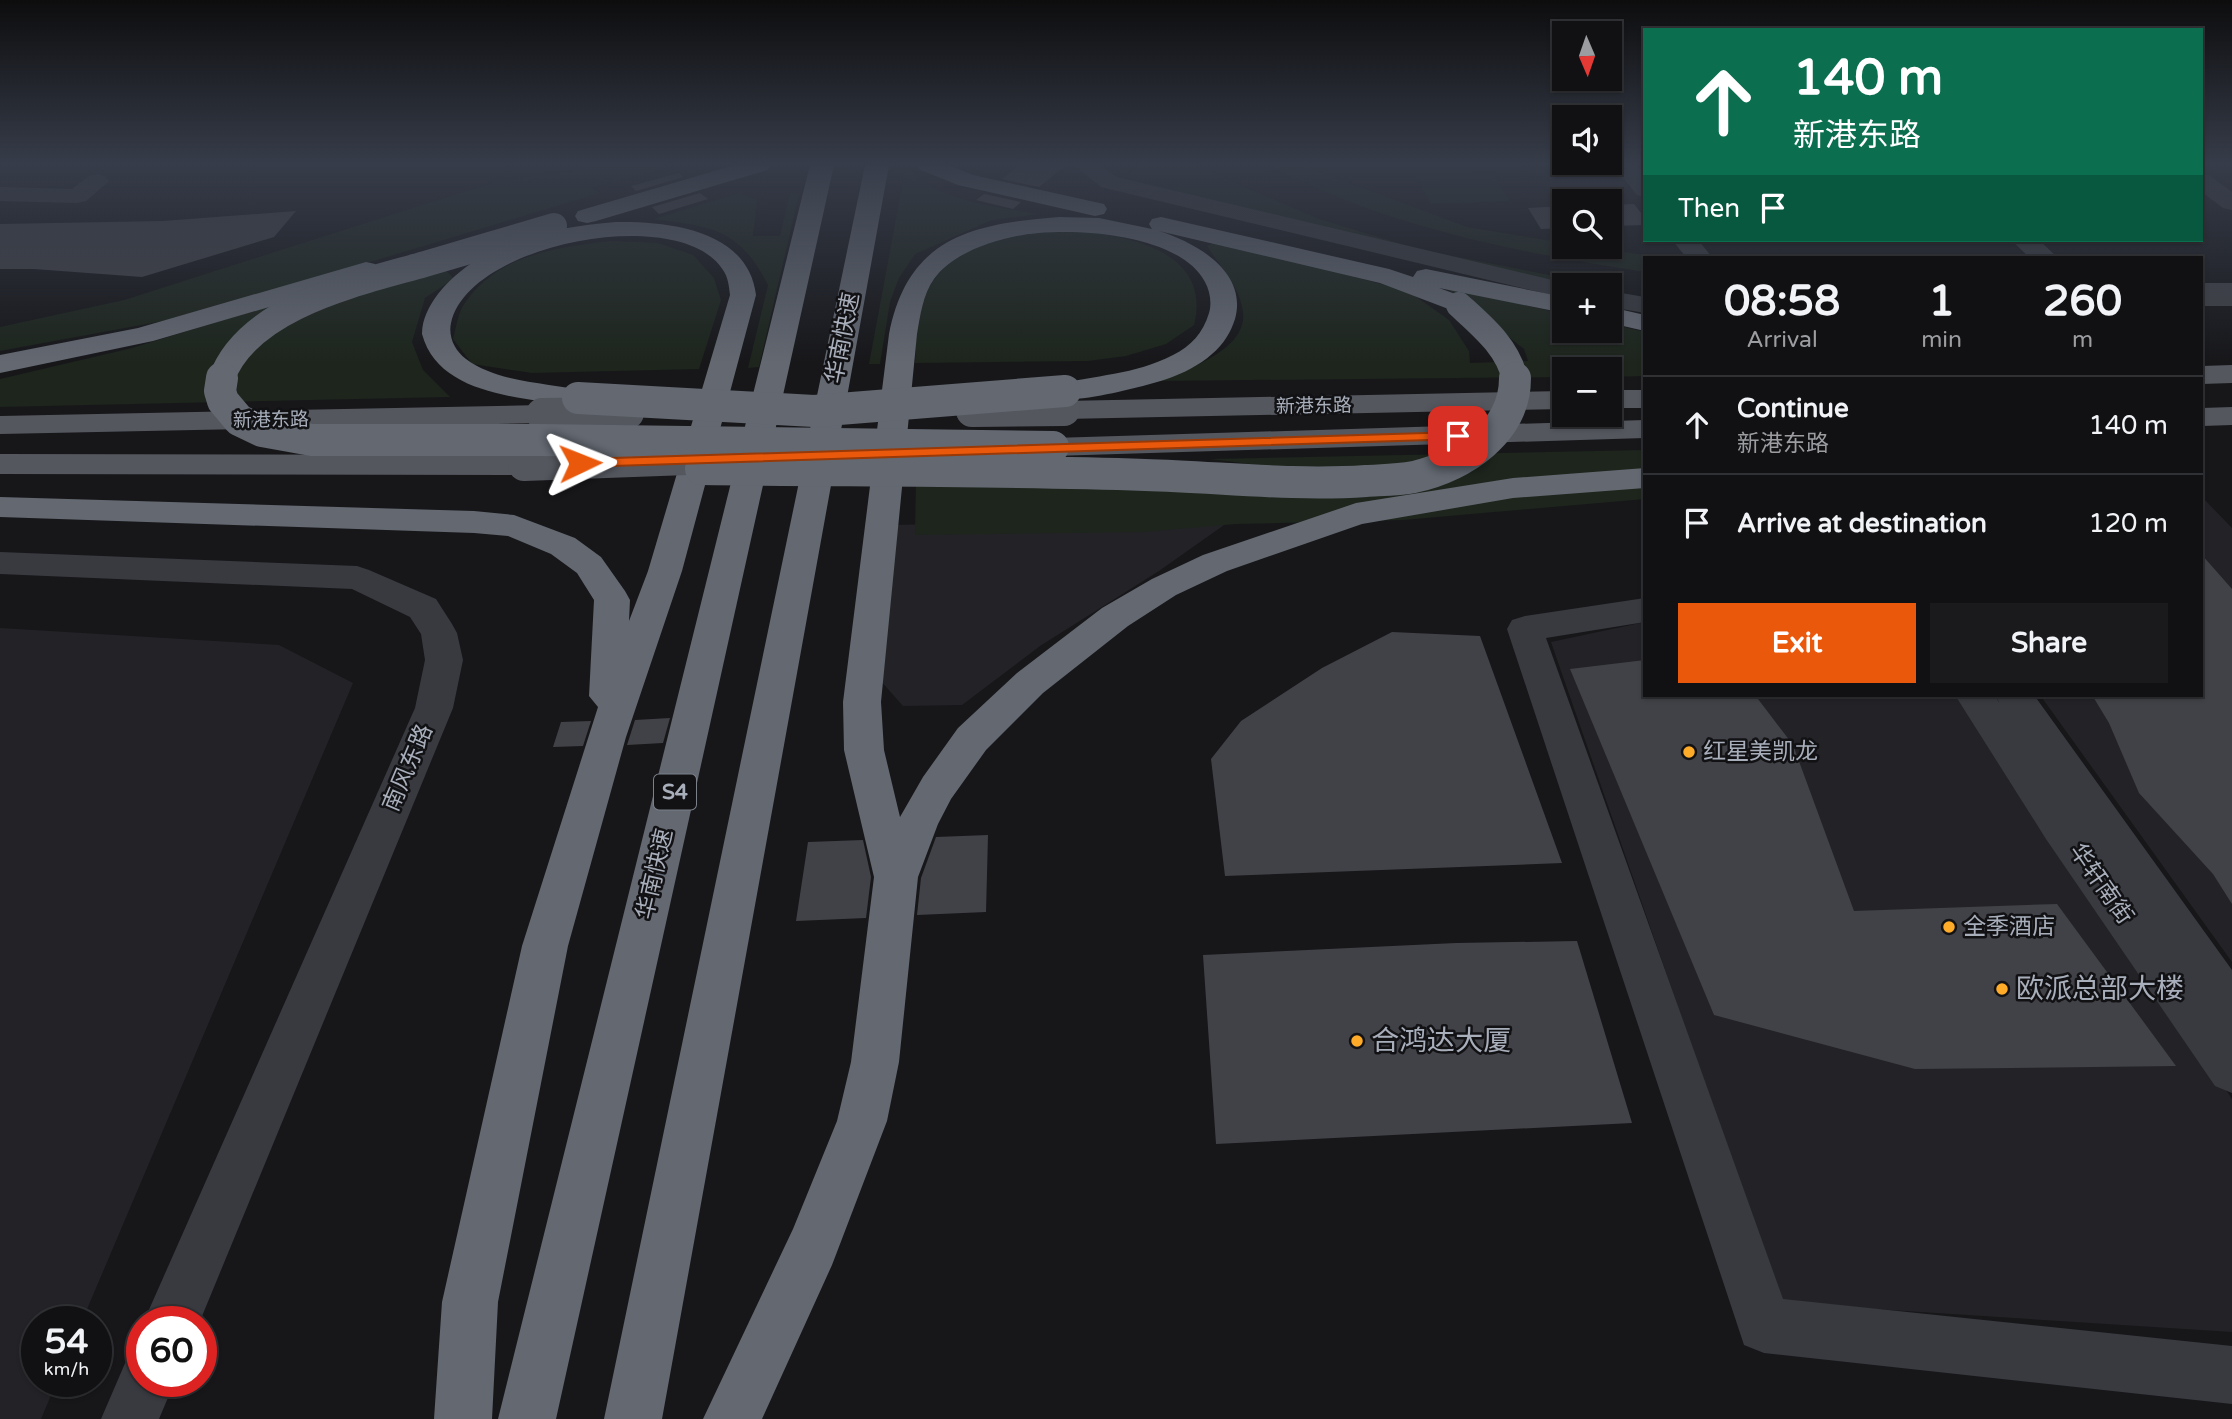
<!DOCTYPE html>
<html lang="en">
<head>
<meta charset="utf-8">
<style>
  :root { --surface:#111114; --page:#1a1a1d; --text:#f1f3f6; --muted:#9c9da0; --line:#303134; --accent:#ea580c }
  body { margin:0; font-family:"Varela Round","Noto Sans SC",sans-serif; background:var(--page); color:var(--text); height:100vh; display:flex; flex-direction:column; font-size:26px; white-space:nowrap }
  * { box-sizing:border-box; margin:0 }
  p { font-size:23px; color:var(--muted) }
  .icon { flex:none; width:38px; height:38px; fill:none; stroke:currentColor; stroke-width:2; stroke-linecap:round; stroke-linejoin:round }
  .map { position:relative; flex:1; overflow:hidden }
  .drawer { position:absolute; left:1643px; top:256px; width:560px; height:441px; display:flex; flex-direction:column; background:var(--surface); border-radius:0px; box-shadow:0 2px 5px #0004,0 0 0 2px var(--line) }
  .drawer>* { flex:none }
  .hud { position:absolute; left:1643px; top:28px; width:560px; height:214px; border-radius:0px; box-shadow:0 2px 5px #0004,0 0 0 2px var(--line); background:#0b6e4f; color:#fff; overflow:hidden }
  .needle { width:46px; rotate:178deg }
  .controls { position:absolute; left:1552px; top:21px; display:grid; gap:14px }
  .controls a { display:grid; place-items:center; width:70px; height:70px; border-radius:0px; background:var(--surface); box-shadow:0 2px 5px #0004,0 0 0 2px var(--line); font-size:35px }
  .speed { position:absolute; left:21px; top:1306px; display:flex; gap:14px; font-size:35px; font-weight:700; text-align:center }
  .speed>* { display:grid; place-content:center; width:91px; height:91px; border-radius:50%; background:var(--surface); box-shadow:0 2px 5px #0004,0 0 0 2px var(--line); line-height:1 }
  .speed small { font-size:18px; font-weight:400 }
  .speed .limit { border:10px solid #d22; background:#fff; color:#111 }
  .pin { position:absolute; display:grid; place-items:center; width:60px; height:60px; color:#fff; margin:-30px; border-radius:14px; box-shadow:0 4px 10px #0006 }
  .me { position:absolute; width:77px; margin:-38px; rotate:88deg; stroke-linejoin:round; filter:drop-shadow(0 0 5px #0008) }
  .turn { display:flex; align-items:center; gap:24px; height:147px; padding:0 35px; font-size:32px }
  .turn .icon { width:91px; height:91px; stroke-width:2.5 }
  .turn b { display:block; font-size:49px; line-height:60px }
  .then { display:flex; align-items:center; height:66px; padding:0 35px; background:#0003; gap:14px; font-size:26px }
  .eta { display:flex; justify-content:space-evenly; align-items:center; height:119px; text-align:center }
  .eta b { font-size:42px; font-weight:800; line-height:49px }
  .button { display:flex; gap:14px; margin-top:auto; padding:14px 35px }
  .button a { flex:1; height:80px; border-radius:0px; background:var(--accent); color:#fff; font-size:28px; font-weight:800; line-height:80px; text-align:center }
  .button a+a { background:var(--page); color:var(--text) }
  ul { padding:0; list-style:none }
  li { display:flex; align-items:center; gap:21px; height:98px; padding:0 35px; border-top:2px solid var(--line) }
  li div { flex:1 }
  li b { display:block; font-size:26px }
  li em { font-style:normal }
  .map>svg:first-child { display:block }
  .built { fill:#232327 }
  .green { fill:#1d251d }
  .building { fill:#414247 }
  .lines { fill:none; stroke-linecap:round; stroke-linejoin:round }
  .minor { fill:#383a3f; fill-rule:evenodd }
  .major { fill:#54575e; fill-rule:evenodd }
  .highway { fill:#636871; fill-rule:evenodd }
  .major-bridge { stroke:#54575e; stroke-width:32 }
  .highway-bridge-far1 { stroke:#636871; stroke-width:26 }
  .highway-bridge { stroke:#636871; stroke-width:32 }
  .route { fill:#ea580c; stroke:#983908; stroke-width:2 }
  .poi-dot { fill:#ffab2a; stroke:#121215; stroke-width:2.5 }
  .labels { text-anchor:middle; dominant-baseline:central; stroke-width:5; stroke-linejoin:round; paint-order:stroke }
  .far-street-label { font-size:19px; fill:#a8afbb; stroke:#121215 }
  .shield { fill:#121215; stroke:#7b8089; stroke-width:2 }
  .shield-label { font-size:21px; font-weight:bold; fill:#a8afbb }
  .street-label { font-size:23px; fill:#a8afbb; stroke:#121215 }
  .poi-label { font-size:23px; fill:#a8afbb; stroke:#121215; text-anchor:start }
  .near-poi-label { font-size:28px; fill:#a8afbb; stroke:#121215; text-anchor:start }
</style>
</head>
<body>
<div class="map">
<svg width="2232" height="1419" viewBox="0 0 2232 1419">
  <rect width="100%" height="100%" fill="#17171a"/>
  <!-- built -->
  <path class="built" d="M 2202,497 L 2232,528 L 2232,962 L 2040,695 L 2202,695 Z
    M 1234,518 L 1159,571 L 1040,646 L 962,705 L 903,706 L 872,671 L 890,525 Z
    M 1645,622 L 1645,695 L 1963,695 L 2232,1099 L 2232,1332 L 1781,1303 L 1551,642 Z
    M 0,628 L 279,645 L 353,683 L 82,1321 L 37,1321 L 37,1381 L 57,1381 L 41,1419 L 0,1419 Z"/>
  <!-- green -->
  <path class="green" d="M 582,165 L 674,165 L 592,188 L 600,193 L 190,316 L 0,351 L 0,327 L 124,300 L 498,181 L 580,171 Z
    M 906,165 C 934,201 996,207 1039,214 L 992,220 L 915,254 L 899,278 L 890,302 L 880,364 L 869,364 Z
    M 1138,165 L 1193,165 L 1319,219 L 1418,249 L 1599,285 L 1564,286 L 1521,278 L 1124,181 Z
    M 1269,165 L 1309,165 L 1312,169 L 1467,227 L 1564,243 L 1564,247 L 1591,247 L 1656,257 L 1645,257 L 1645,272 C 1517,252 1384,227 1269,165 Z
    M 1492,174 L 1510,201 L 1431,204 L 1416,177 Z
    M 739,193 L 757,200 L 753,236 L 780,236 L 790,193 L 799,194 L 759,367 L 748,368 L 768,285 C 739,228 712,227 654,219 Z
    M 1068,230 C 1124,235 1213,249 1194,325 L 1166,344 L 1126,356 L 1088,361 L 915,363 C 916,343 916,323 922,304 C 941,242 1014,235 1068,230 Z
    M 610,241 L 658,243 L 693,255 L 714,278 L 721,300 L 699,369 L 532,373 L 472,364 L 453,339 C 456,328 458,312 465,303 C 496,255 559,247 610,241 Z
    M 1217,241 L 1408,291 L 1449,320 L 1469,351 L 1470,363 L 1528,361 L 1524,349 L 1445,287 L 1564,314 L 1564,331 L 1610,331 L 1610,324 L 1645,332 L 1645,376 L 1610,377 L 1610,369 L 1564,369 L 1564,377 L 1156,381 C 1184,371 1248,350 1243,312 C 1240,287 1220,266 1207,246 Z
    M 433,256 L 454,279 L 425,298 L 412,342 L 423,370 L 450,397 L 0,407 L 0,379 L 132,348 Z
    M 1645,450 L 1645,499 L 1403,520 L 1236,524 L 1143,532 L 915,535 L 916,483 L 1273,467 L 1210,459 Z"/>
  <!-- building -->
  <path class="building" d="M 1020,165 L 1066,165 L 1039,187 L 1002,179 Z
    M 679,173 L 683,177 L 636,191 L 631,186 Z
    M 700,193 L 708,199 L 659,214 L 652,207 Z
    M 984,194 L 1021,202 L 1013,209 L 976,200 Z
    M 1634,204 L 1645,218 L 1645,225 L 1610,226 L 1610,205 Z
    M 1564,206 L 1564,228 L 1541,229 L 1528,208 Z
    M 296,211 L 274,237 L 142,277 L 34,269 L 0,269 L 0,224 L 163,221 Z
    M 2202,283 L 2232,283 L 2232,306 L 2202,306 Z
    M 2202,555 L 2232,589 L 2232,904 L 2213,874 L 2139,793 L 2109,723 L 2092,695 L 2202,695 Z
    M 1392,632 L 1480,636 L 1562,863 L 1225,876 L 1211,759 L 1241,721 L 1322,668 Z
    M 1645,660 L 1645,695 L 1755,695 L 1793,745 L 1854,911 L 2057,904 L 2176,1066 L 1915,1069 L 1714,1015 L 1570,669 Z
    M 670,718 L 663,743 L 627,745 L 635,720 Z
    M 591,721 L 583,746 L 553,747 L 561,722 Z
    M 988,835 L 986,912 L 917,915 L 921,878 L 936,837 Z
    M 863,840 L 871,877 L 866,918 L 796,921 L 808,842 Z
    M 1577,941 L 1632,1123 L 1216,1144 L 1203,955 L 1456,943 Z"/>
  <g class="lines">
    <!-- minor -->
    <path class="minor" d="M 1074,165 L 1100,165 L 1117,177 L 1574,285 L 1564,285 L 1564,298 L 1109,189 L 1101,187 Z
      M 1613,165 L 1636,165 L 1645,175 L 1645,197 L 1637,195 Z
      M 97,174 L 105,176 L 109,181 L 86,201 L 77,203 L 0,201 L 0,187 L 72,189 L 89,176 Z
      M 2202,174 L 2210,176 L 2232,192 L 2232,210 L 2223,208 L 2202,192 Z
      M 1672,240 L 1698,240 L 1712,257 L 1686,257 Z
      M 2011,240 L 2039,240 L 2057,257 L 2029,257 Z
      M 1610,291 L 1645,297 L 1645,313 L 1610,307 Z
      M 0,552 L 357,566 L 369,570 L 436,599 L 452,624 L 457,633 L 463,660 L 453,708 L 200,1321 L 144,1321 L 415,708 L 425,660 L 421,634 L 410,617 L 352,589 L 0,574 Z
      M 1645,598 L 1645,622 L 1546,638 L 1783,1299 L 2232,1346 L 2232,1404 L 1764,1353 L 1744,1345 L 1507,629 L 1512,620 L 1525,616 Z
      M 1955,695 L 1994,695 L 1999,702 L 1995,695 L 2034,695 L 2232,970 L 2232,1093 L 2215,1086 L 2046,839 Z
      M 142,1354 L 142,1381 L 175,1381 L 159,1419 L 101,1419 L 126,1361 Z"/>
    <!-- major -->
    <path class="major" d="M 2232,365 L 2232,383 L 2202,384 L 2202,366 Z
      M 1610,390 L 1645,390 L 1645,408 L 1610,408 Z
      M 1564,391 L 1564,409 L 1064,419 L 1053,416 L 1049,410 L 1053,404 L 1064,401 Z
      M 542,405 L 553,408 L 557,414 L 553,420 L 542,423 L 0,434 L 0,416 Z
      M 2232,407 L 2232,425 L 2202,426 L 2202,408 Z
      M 1645,420 L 1645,438 L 1053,456 L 1042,454 L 1037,447 L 1042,440 L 1053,438 Z
      M 0,454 L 524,455 L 535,458 L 540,465 L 535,472 L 524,475 L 0,474 Z"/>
    <!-- highway -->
    <path class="highway" d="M 735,165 L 771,165 L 767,170 L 596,221 L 587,223 L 578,221 L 575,216 L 578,211 Z
      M 810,165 L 834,165 L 556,1419 L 498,1419 Z
      M 865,165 L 889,165 L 662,1419 L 604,1419 Z
      M 917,165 L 948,165 L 973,175 L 1104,204 L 1107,209 L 1104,214 L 1095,216 L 958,185 L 921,170 Z
      M 1059,217 L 1099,218 L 1152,229 L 1149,224 L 1152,219 L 1161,217 L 1389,269 L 1413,277 L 1417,271 L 1426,269 L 1564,297 L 1564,313 L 1439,288 L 1469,299 L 1473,305 L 1469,311 L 1459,313 L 1380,283 L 1159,231 C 1197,243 1248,272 1235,319 C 1231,332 1223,345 1212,354 C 1186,377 1151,384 1118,392 C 1098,396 1074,402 1055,397 L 1050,391 L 1055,385 C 1094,375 1135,375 1173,355 C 1191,346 1203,333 1209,313 C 1212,303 1210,291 1205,282 C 1179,232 1066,226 1017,236 C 988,242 952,254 934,279 C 923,294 920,316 917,334 L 881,702 L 884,750 L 900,817 L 923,777 L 958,728 L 1017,673 L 1102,608 L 1152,579 L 1203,555 L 1356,503 L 1513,478 L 1645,468 L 1645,488 L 1513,498 L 1362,524 L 1227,571 L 1176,595 L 1128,626 L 1043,693 L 986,750 L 951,799 L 938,824 L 918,877 L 899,1062 L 887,1121 L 832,1265 L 762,1419 L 703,1419 L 793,1229 L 837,1121 L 851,1062 L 874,877 L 844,750 L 843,702 L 889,334 C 908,237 972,224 1059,217 Z
      M 616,222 C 669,221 748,230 756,295 L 682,571 L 626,737 L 568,946 L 498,1302 L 492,1419 L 434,1419 L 442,1302 L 522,946 L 598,707 L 589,696 L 594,600 L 577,573 L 551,554 L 508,536 L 474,533 L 0,517 L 0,497 L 474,511 L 514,515 L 575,538 L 601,557 L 625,591 L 630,600 L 629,621 L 648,571 L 730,295 C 729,286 728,277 723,270 C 681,203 468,243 451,323 C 448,337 455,351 466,359 C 500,384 549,382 589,392 L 593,398 L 589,404 L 578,407 C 525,397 439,397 422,334 C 422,319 429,306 438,294 C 479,242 552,227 616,222 Z
      M 366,262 L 375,264 L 379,270 L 375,276 L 153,341 L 0,373 L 0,355 L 138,328 Z
      M 1610,307 L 1645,315 L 1645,331 L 1610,323 Z"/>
    <!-- major-bridge -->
    <path class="major-bridge" d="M 972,411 L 1064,410
      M 542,414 L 628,413
      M 524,465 L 742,457"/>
    <!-- highway-bridge-far1 -->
    <path class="highway-bridge-far1" d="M 1459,305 C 1482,326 1509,348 1515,380
      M 221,380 C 247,306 359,283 425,264 C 468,251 511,239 554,226"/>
    <!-- highway-bridge -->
    <path class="highway-bridge" d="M 222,378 L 220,391 L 223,401 L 239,420 L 262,431 L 312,440 L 537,440 L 1053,447
      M 578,398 L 814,411 L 1065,391
      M 701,469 C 849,471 997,470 1145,475 C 1219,477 1292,486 1366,481 C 1382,480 1398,480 1414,477 C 1462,466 1515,433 1515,378"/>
  </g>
  <!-- sky -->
  <linearGradient id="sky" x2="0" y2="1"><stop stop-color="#0d0d0e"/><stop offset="0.45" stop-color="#363c49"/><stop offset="1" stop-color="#363c49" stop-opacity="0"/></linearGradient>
  <rect width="2232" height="363" fill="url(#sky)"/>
  <!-- route -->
  <path class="route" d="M 1458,432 L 1462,434 L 1462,439 L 580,467 L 573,463 L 580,459 Z"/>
  <!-- markers -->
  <g class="poi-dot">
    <circle cx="1689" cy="752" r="7"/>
    <circle cx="1949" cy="927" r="7"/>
    <circle cx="2002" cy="989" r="7"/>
    <circle cx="1357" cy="1041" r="7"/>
  </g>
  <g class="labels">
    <!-- far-street labels -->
    <g class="far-street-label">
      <text transform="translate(1314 406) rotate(-1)">新港东路</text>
      <text transform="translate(271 420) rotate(-1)">新港东路</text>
    </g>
    <!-- shield labels -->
    <rect class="shield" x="654" y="774.5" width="42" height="35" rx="5"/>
    <g class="shield-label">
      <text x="675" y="792">S4</text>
    </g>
    <!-- street labels -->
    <g class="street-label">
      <text transform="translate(843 338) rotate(-79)">华南快速</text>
      <text transform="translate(408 768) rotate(-67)">南风东路</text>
      <text transform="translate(655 874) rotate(-77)">华南快速</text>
      <text transform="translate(2101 884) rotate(55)">华轩南街</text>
    </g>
    <!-- poi labels -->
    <g class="poi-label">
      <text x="1703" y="752">红星美凯龙</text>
      <text x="1963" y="927">全季酒店</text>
    </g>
    <!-- near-poi labels -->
    <g class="near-poi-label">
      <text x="2016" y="989">欧派总部大楼</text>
      <text x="1371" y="1041">合鸿达大厦</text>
    </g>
  </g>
</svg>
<div class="controls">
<a><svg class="needle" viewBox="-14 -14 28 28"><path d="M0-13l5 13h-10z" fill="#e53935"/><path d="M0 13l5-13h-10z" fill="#9c9da0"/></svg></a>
<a><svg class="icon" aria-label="sound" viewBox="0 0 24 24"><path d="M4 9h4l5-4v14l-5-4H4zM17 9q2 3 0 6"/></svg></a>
<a><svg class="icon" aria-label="search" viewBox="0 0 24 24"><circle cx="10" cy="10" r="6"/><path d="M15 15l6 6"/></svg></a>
<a>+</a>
<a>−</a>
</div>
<div class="speed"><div>54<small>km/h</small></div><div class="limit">60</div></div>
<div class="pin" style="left:1458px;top:436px;background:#d93025"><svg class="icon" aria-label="arrive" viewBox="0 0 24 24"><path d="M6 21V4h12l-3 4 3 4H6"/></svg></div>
<svg class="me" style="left:580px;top:463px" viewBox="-20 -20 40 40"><path d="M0-17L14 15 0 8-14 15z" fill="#ea580c" stroke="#fff" stroke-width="4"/></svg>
<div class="hud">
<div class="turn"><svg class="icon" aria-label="ahead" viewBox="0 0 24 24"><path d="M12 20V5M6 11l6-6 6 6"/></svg><div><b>140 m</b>新港东路</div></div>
<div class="then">Then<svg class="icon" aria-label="arrive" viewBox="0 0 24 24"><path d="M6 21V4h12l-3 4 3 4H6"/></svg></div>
</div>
<section class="drawer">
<div class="eta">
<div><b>08:58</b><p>Arrival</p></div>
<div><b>1</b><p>min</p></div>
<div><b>260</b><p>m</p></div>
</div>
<ul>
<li><svg class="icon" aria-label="ahead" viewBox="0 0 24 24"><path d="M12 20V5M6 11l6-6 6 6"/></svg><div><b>Continue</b><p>新港东路</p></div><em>140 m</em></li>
<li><svg class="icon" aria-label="arrive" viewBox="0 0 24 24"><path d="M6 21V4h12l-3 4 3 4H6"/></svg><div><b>Arrive at destination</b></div><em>120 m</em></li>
</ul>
<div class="button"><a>Exit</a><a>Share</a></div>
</section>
</div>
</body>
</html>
